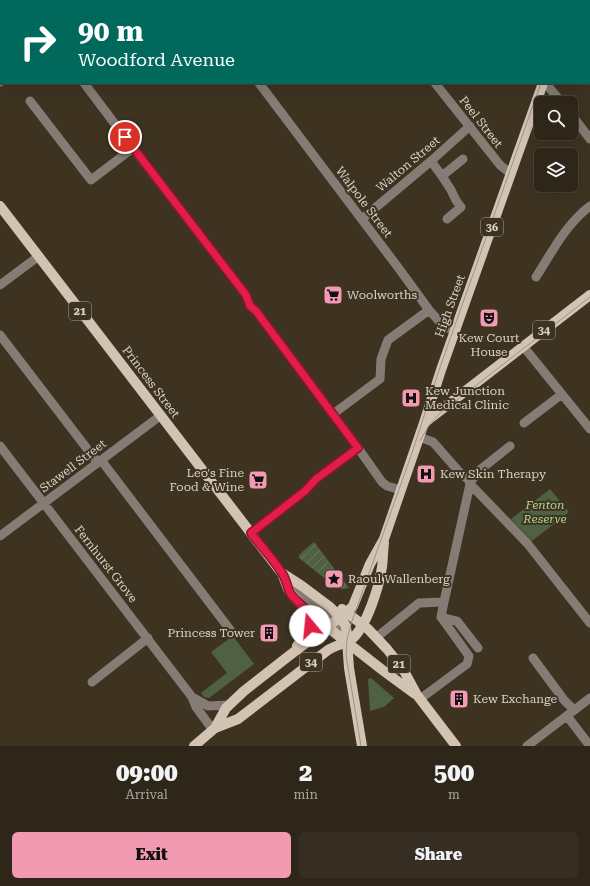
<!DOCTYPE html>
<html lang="en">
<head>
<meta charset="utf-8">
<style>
  :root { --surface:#2e2619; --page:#362e22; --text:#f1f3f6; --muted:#a7a5a2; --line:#494338; --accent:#f19ab2 }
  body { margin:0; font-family:"Roboto Serif",serif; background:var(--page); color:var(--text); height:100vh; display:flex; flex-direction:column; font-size:15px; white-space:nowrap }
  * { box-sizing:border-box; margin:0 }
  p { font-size:13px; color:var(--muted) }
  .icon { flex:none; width:22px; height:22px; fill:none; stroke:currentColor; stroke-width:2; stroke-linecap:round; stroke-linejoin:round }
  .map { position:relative; height:746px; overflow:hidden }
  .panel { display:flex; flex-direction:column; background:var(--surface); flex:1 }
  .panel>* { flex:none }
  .hud { position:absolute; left:0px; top:0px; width:590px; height:84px; box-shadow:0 4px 16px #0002,0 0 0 1px var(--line); background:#00695c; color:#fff; overflow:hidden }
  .controls { position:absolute; left:534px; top:96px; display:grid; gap:8px }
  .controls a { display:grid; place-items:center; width:44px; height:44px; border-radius:6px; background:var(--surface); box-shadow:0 4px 16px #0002,0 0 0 1px var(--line); font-size:20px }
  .pin { position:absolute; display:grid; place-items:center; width:34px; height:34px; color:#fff; margin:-17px; border:2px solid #fff; border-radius:50%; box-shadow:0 1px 4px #0007 }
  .me { position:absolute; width:44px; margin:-22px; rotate:343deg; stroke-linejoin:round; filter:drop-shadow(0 0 3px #0008) }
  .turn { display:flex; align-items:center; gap:14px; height:84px; padding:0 12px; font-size:18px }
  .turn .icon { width:52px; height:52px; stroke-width:2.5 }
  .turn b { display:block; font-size:28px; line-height:34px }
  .eta { display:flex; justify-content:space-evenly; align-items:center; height:68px; text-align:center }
  .eta b { font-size:24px; font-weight:800; line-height:28px }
  .action { display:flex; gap:8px; margin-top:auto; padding:8px 12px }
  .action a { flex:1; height:46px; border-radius:6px; background:var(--accent); color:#111; font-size:16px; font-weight:800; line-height:46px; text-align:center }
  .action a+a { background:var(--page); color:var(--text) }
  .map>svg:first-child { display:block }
  .park { fill:#506143 }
  .garden { fill:url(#garden-furrows) }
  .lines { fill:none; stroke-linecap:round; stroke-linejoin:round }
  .minor { stroke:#847c75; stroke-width:9 }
  .major { stroke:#d3c3b3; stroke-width:10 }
  .tram { stroke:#9d9486; stroke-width:1 }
  .route-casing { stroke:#92132f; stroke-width:10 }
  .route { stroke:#e11d48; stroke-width:7 }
  .labels { text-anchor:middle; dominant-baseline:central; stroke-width:4; stroke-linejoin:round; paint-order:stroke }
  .shield { fill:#3e3321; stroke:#aaa295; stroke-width:1 }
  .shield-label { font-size:11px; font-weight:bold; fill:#d9d2c7 }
  .street-label { font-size:12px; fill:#d9d2c7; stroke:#3e3321 }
  .poi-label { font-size:12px; fill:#d9d2c7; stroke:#3e3321; text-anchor:start }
  .park-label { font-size:12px; font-style:italic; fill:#afd292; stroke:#3e3321 }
</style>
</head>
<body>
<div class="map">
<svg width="590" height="746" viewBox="0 0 590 746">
  <defs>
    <pattern id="garden-furrows" width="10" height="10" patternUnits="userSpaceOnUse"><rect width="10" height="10" fill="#506143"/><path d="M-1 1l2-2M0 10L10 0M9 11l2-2" fill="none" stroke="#69775d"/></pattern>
  </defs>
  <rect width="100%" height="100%" fill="#3e3321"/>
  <!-- park -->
  <path class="park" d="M 550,489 L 569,512 L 532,541 L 511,519 Z
    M 233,636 L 254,664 L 209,698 L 204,697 L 201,693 L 227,673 L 211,652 Z
    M 371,678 L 394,698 L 384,707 L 370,711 L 368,679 Z"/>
  <!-- garden -->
  <path class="garden" d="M 314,542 L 349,588 L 344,589 L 337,588 L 299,558 L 299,555 L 301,553 Z"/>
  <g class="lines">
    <!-- minor -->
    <path class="minor" d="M 21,0 L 22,1
      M 196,0 L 197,1
      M 373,0 L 374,1
      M 0,82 L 1,81
      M 84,83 L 133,148 L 246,295 L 250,306 L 256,311 L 358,448 L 382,482 L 387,486 L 401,490
      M 259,83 L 400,270 L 429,310 L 439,321 L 447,328 L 455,330
      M 435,83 L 500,165 L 511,174
      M 544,83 L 547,85 L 562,103
      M 30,101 L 91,180 L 133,148
      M 571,114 L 590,139
      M 431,161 C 438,170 445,180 451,190 C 454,196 456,202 461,207 L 447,219
      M 442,176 L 463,159
      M 362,219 L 431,161 L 470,126
      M 536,277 C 552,252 566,224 590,206
      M 0,285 L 39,256
      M 0,335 L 98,463
      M 523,346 L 590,429
      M 333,414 L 380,379 L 381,359 L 388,340 L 429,310
      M 524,423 L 562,394
      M 419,437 L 433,442 L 461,474 L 468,479 L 470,484 L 527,543 L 590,623
      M 0,446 L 192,697 L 196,707 L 213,730
      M 101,460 L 231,631
      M 251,533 L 305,491 L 316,479 L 358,448
      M 0,536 L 160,416
      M 288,580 L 319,611 L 350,635
      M 377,637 L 419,603 L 444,602
      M 478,648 L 457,621 L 441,617 L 444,602 L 470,484 L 476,473 L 510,446
      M 533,658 L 564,700 L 574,710
      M 92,682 L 148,638
      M 192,697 L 208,706 L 229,705
      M 420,699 L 467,664 L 469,656 L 441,617
      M 567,716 L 590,746
      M 527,746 L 590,698"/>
    <!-- major -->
    <path class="major" d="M 572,1 L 573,0
      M 0,206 L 280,571 L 282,573 L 302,586 L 330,607 L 338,615 L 346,626 L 349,668 L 362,746
      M 424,423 L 590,295
      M 282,573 L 288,589 L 292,595 L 308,612 L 385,672 L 415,694
      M 342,609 L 368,629 L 387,649 L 403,669 L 417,695 L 456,746
      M 297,646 C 307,632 312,630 308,612
      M 215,728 L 226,708 L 244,691 L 290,655 L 347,612 L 353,606 L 370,564 L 384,539 L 424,423 L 441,370 L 543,83
      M 194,746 L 215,728 L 238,719 L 328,650 C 336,645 345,644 353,638 C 367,625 379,587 382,567 C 383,559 383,551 384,543"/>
    <!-- tram -->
    <path class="tram" d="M 575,1 L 575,0
      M 420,441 L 428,427 L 439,414 L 590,297
      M 361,746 L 346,655 L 347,639 L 352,621 L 412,453 L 439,370 L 541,83"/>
  </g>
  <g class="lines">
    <defs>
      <path id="route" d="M 125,137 L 246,295 L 250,306 L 256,311 L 358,448 L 316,479 L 305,491 L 251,533 C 261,546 273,559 282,573 C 286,579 287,586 290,593 C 299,606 311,607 310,626"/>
    </defs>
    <!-- route casing -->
    <use href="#route" class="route-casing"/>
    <!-- route -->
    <use href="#route" class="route"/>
  </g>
  <!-- icons -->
  <defs>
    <symbol id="supermarket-square" viewBox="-11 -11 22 22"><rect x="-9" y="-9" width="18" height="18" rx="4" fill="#f19ab2" stroke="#3e3321"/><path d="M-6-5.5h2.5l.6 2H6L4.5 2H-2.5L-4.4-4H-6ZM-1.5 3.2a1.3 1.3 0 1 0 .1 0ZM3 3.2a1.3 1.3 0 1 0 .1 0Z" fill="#111"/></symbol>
    <symbol id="theatre-square" viewBox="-11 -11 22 22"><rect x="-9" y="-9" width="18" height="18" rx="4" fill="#f19ab2" stroke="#3e3321"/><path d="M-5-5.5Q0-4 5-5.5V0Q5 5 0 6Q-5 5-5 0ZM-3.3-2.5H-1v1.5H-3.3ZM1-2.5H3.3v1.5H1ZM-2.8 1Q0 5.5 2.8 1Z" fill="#111"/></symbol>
    <symbol id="hospital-square" viewBox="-11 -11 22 22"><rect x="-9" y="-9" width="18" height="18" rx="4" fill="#f19ab2" stroke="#3e3321"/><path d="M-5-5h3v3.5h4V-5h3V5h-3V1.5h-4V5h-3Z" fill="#111"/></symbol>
    <symbol id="sight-square" viewBox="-11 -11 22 22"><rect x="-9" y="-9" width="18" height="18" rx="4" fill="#f19ab2" stroke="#3e3321"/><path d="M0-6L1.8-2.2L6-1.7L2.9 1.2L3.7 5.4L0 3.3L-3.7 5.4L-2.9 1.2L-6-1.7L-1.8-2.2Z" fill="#111"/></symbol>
    <symbol id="building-square" viewBox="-11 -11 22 22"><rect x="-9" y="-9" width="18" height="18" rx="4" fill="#f19ab2" stroke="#3e3321"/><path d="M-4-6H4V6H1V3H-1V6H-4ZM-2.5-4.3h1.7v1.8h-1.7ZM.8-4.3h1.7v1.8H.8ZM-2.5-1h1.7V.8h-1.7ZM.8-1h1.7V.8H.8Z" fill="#111"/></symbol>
  </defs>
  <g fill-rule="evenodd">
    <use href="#supermarket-square" x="322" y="284" width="22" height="22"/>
    <use href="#theatre-square" x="478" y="307" width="22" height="22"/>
    <use href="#hospital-square" x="400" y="387" width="22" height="22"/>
    <use href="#hospital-square" x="415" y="463" width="22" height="22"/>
    <use href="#supermarket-square" x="247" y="469" width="22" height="22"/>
    <use href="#sight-square" x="323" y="568" width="22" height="22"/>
    <use href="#building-square" x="258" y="622" width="22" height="22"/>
    <use href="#building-square" x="448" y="688" width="22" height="22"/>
  </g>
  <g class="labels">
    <!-- shield labels -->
    <g class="shield">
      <rect x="481" y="218" width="22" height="18" rx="3"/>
      <rect x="69" y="302" width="22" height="18" rx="3"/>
      <rect x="533" y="321" width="22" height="18" rx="3"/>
      <rect x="300" y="653" width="22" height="18" rx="3"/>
      <rect x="388" y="655" width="22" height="18" rx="3"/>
    </g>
    <g class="shield-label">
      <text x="492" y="227">36</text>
      <text x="80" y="311">21</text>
      <text x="544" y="330">34</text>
      <text x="311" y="662">34</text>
      <text x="399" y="664">21</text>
    </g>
    <!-- street labels -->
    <g class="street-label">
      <text transform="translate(481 122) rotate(52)">Peel Street</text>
      <text transform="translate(408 164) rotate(-40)">Walton Street</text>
      <text transform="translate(364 202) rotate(53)">Walpole Street</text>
      <text transform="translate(450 306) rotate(-70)">High Street</text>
      <text transform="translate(151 382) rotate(53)">Princess Street</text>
      <text transform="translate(73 466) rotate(-37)">Stawell Street</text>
      <text transform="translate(106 564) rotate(52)">Fernhurst Grove</text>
    </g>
    <!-- poi labels -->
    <g class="poi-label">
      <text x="347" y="295">Woolworths</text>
      <text x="489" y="338" text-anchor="middle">Kew Court<tspan x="489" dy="14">House</tspan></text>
      <text x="425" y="391">Kew Junction<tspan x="425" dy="14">Medical Clinic</tspan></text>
      <text x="244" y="473" text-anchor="end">Leo's Fine<tspan x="244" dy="14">Food &amp; Wine</tspan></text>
      <text x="440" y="474">Kew Skin Therapy</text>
      <text x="348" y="579">Raoul Wallenberg</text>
      <text x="255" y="633" text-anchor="end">Princess Tower</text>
      <text x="473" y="699">Kew Exchange</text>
    </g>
    <!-- park labels -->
    <g class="park-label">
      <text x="545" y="505">Fenton<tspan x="545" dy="14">Reserve</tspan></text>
    </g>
  </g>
</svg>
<div class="controls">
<a><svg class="icon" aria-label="search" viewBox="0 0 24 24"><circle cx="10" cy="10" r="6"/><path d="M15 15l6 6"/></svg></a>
<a><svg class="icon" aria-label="layers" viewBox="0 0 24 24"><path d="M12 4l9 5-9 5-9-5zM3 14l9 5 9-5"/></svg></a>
</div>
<div class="pin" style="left:125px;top:137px;background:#d93025"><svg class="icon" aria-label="arrive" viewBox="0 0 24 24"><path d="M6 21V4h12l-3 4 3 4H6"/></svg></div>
<svg class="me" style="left:310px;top:626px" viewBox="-20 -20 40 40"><circle r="19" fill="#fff"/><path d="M0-13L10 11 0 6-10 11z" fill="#e11d48"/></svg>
<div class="hud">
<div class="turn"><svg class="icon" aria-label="right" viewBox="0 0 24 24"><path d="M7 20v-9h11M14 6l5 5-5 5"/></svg><div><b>90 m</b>Woodford Avenue</div></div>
</div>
</div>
<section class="panel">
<div class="eta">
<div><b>09:00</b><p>Arrival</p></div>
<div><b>2</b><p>min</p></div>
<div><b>500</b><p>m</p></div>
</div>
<div class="action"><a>Exit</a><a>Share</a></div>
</section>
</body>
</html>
